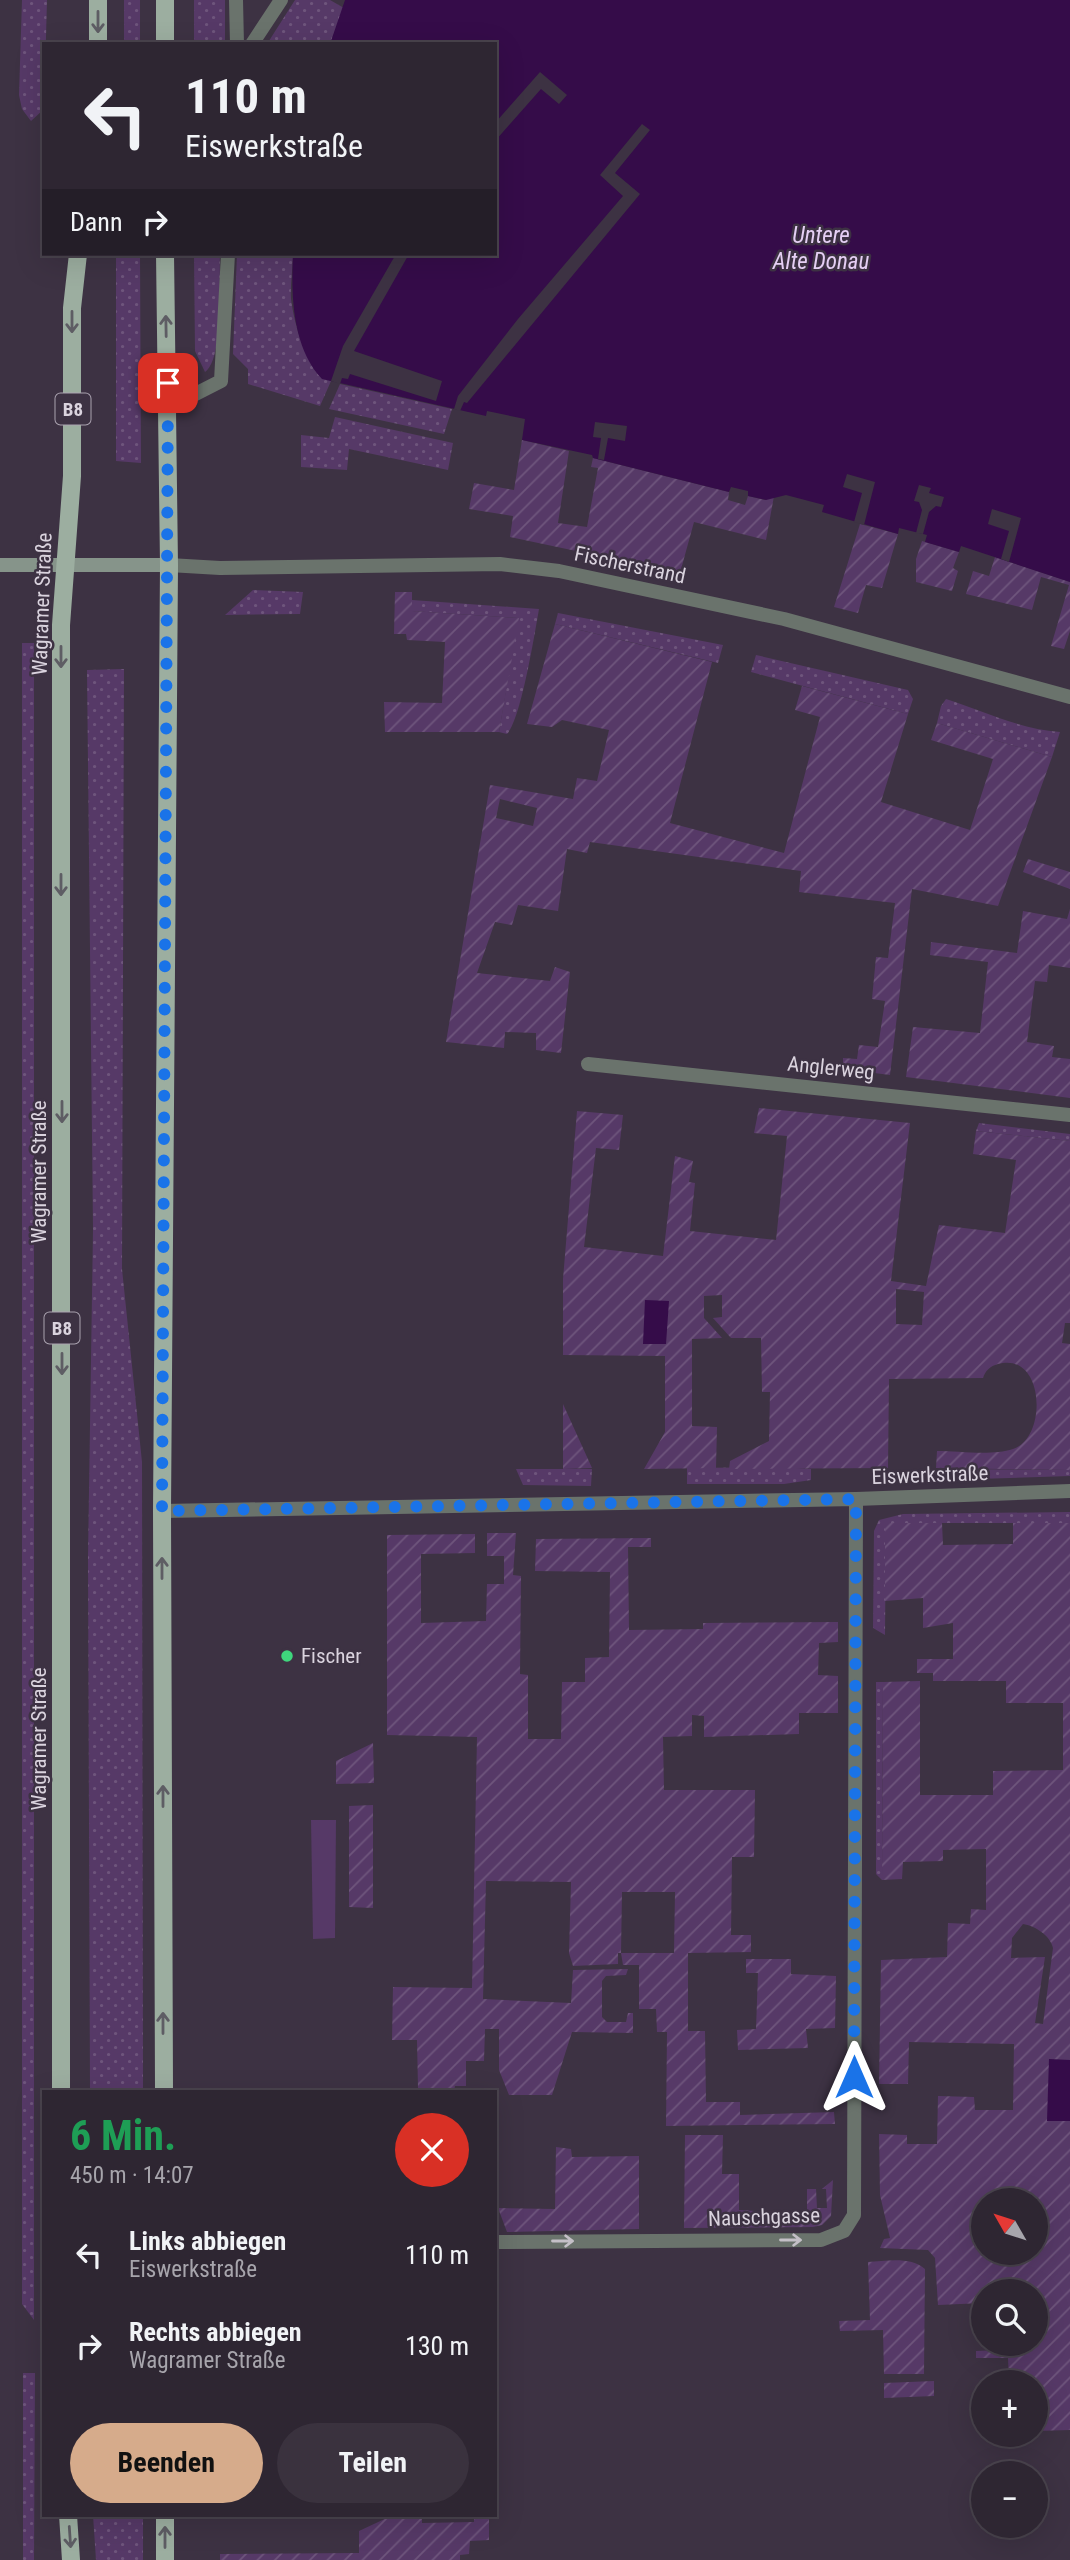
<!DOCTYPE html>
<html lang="de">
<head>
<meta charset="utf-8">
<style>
  :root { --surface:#2e2632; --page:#3a323e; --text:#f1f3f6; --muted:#a7a5ac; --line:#49434d; --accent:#d6ab8b }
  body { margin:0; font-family:"Roboto Condensed",sans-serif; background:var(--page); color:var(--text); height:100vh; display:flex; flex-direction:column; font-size:26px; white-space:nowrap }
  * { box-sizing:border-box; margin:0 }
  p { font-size:23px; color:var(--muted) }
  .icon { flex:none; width:38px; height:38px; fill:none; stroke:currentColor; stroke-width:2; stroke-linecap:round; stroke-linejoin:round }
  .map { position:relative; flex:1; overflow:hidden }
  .side { position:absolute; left:42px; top:2090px; width:455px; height:427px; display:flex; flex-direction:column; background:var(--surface); border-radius:0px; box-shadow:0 7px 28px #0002,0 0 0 2px var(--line) }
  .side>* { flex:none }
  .top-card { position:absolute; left:42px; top:42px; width:455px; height:214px; border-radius:0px; box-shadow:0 7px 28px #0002,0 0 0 2px var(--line); background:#2e2632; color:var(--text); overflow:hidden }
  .needle { width:46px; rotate:309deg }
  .tools { position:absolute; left:971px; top:2188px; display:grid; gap:14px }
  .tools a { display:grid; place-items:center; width:77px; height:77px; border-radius:50%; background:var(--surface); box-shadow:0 7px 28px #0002,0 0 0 2px var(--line); font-size:35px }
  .pin { position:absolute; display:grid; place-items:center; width:60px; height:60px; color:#fff; margin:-30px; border-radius:14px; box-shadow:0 4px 10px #0006 }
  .me { position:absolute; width:77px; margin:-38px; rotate:0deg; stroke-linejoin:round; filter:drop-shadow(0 0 5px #0008) }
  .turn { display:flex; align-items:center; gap:24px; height:147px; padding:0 28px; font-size:32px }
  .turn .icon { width:91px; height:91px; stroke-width:2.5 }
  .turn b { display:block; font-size:49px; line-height:60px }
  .then { display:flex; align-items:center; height:66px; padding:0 28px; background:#0003; gap:14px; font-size:26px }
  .round { display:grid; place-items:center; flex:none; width:74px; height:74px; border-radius:37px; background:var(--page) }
  .summary { display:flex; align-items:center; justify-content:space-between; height:119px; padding:0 28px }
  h1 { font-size:42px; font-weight:700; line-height:52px; color:#1e9e55 }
  .cta { display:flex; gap:14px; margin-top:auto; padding:14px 28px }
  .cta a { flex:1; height:80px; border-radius:42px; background:var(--accent); color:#111; font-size:28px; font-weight:700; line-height:80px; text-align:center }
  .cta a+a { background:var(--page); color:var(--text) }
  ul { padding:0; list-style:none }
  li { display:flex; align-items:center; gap:21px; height:91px; padding:0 28px }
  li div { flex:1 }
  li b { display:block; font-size:26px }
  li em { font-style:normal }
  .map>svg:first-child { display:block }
  .grass { fill:url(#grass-dots) }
  .park { fill:#563967 }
  .garden { fill:url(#garden-furrows); fill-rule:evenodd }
  .water { fill:#350c49 }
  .pier { fill:#3d3243 }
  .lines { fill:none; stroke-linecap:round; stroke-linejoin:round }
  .lane { stroke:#6a736c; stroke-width:14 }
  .street { stroke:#6a736c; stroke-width:14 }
  .secondary { stroke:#86948a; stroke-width:14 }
  .primary { stroke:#9caea0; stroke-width:18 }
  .oneway { stroke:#5e5d64 }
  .oneway2 { stroke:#c4c0c7 }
  .route { stroke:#1a73e8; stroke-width:12; stroke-dasharray:0 21.6 }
  .poi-dot { fill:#3fd77d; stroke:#3d3243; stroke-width:2.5 }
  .labels { text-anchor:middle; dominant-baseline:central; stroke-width:5; stroke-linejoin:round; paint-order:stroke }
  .shield { fill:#3d3243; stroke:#aba3b0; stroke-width:2 }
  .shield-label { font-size:19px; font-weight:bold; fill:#dad3de }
  .street-label { font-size:21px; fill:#dad3de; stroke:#3d3243 }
  .poi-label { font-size:21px; fill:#dad3de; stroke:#3d3243; text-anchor:start }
  .water-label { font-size:23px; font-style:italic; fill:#e5cff4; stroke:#3d3243 }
</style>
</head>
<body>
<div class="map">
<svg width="1070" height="2560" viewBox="0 0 1070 2560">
  <defs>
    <pattern id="grass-dots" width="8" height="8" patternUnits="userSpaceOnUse" patternTransform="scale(1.75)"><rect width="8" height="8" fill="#563967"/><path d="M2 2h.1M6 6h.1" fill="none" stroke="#6e557c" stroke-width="1.8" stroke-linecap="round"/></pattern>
    <pattern id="garden-furrows" width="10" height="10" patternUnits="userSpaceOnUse" patternTransform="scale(1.75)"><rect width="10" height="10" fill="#563967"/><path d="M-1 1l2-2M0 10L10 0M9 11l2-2" fill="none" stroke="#6e557c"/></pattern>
  </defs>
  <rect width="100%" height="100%" fill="#3d3243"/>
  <!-- grass -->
  <path class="grass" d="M 22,0 L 47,0 L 44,109 L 31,121 L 22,109 L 19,95 Z
    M 124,0 L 140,0 L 140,44 L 124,44 Z
    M 194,0 L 225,0 L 225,44 L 194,44 Z
    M 295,0 L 330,0 L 344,8 L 330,44 L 267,44 Z
    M 116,254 L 140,254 L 141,463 L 116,461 Z
    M 194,254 L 220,254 C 219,277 224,360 205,372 L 195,351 Z
    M 237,254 L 293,254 C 293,268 290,285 291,299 C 294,323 307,374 331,381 L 320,406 L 248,384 L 248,369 L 233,354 Z
    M 340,384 L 452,409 L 444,434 L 329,409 Z
    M 335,417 L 453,443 L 448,470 L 349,449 L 347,470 L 301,467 L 301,435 L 329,438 Z
    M 253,590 L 303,592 L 300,614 L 225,615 Z
    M 412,600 L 539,609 C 535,632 521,720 507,734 L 499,732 L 518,618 L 411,611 Z
    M 558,613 L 723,645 L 718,663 L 555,624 Z
    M 22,643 L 34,643 L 34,2320 L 22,2304 Z
    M 756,655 L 908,690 L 913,699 L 908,714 L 751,672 Z
    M 124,669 L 122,1269 L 142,1462 L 143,2091 L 90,2091 L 88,1557 L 93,1229 L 87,670 Z
    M 946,699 C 984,711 1019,729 1060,732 L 1052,757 L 937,723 L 941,706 Z
    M 979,1123 L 1070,1134 L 1070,1141 L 976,1131 Z
    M 780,1467 L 811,1469 L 811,1480 L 784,1484 L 687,1484 L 687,1468 Z
    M 516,1469 L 592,1469 L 591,1486 L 523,1485 Z
    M 942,1469 L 1070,1470 L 1070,1476 L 945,1480 Z
    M 1070,1512 L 1070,1523 L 886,1523 L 885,1635 L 873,1628 L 874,1531 L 879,1520 L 903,1514 Z
    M 876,1682 L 883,1682 L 882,1880 L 876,1874 Z
    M 23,2373 L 35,2373 L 34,2560 L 23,2560 Z
    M 93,2515 L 143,2515 L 143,2560 L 96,2560 Z"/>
  <!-- park -->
  <path class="park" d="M 311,1820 L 336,1820 L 335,1938 L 313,1939 Z"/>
  <!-- garden -->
  <path class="garden" d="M 522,440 L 569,451 L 558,523 L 587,527 L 598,468 L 591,467 L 593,458 L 729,492 L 728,500 L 745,505 L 748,496 L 765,500 L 774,496 L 766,540 L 694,522 L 680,573 L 510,537 L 513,516 L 469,509 L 474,483 L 514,490 Z
    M 860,524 L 898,534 L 882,588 L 866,585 L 858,613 L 834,607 Z
    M 922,541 L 959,552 L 953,568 L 958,571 L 952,591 L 916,582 L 916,559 Z
    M 995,557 L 1070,582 L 1070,631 L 1064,649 L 1051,646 L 1069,585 L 1041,577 L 1032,610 L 966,594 L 973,571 L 989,576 Z
    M 395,592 L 412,592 L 412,611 L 519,618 L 499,732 L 385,732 L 384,702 L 442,703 L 445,642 L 407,640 L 406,634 L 394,634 Z
    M 555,624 L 712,662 L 670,823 L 784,853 L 820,717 L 795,710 L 802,686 L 908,714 L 881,802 L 970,830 L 993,759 L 931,740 L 937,723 L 1052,757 L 998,906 L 912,889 L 890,1075 L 843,1069 L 843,1058 L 857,1059 L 859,1045 L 878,1047 L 885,1001 L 872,999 L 876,957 L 888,958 L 895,903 L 799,892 L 801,871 L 590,842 L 587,853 L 567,849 L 558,911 L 518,905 L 512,925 L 495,922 L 477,973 L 550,981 L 555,967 L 570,972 L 561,1053 L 536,1050 L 536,1033 L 505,1032 L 504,1048 L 446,1042 L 490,785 L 573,799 L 577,778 L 597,781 L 609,730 L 562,720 L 552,727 L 527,724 ZM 500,799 L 537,808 L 533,826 L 496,818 Z
    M 1028,859 L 1070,872 L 1070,889 L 1023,872 Z
    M 1070,909 L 1070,968 L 1049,965 L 1047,982 L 1035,981 L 1027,1042 L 1054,1046 L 1052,1057 L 1070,1059 L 1070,1098 L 906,1077 L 913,1027 L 980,1033 L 988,962 L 930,955 L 931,942 L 1017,953 L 1023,911 L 1067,919 Z
    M 759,1108 L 910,1123 L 891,1281 L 926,1286 L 939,1225 L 1005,1233 L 1016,1160 L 973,1154 L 976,1131 L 1070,1141 L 1070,1323 L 1065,1323 L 1062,1343 L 1070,1344 L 1070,1470 L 936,1468 L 937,1451 C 959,1451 992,1456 1013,1449 C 1048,1438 1045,1351 998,1364 C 990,1366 985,1371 983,1378 L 889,1379 L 888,1468 L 729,1469 L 730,1461 L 769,1441 L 770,1392 L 762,1392 L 761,1338 L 731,1338 L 713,1318 L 722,1317 L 722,1295 L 704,1296 L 704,1318 L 722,1338 L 692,1339 L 692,1426 L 717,1427 L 716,1468 L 644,1469 L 665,1432 L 665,1356 L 563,1355 L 563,1279 L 577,1111 L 623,1115 L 619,1150 L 596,1148 L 584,1247 L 663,1256 L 675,1156 L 693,1161 L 689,1182 L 695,1183 L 690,1231 L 776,1240 L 787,1136 L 754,1133 ZM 896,1289 L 924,1292 L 922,1325 L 896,1324 Z
    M 563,1404 L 592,1468 L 563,1469 Z
    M 885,1523 L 942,1523 L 943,1545 L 1013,1544 L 1013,1523 L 1070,1523 L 1070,2430 L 1036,2431 L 1036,2382 L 1009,2382 L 1008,2358 L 976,2358 L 976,2351 L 998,2350 L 998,2343 L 1036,2343 L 1036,2291 L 984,2291 L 983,2303 L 938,2305 L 935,2258 L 928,2250 L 880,2248 L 884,2239 L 890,2238 L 880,2195 L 879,2134 L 907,2135 L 907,2144 L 937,2144 L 938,2096 L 974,2097 L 975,2110 L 1013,2110 L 1014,2044 L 909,2042 L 908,2084 L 879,2084 L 881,1960 L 947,1957 L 948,1923 L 970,1924 L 971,1909 L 986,1910 L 986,1849 L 943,1850 L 943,1861 L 903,1862 L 902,1879 L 882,1880 L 883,1682 L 920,1681 L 920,1795 L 993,1795 L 993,1771 L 1063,1770 L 1063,1703 L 1006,1703 L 1006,1681 L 933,1681 L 933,1673 L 917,1673 L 917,1659 L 953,1659 L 953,1623 L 923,1628 L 923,1598 L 885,1601 ZM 1023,1924 C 1035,1926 1050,1935 1053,1948 L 1043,2024 L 1035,2023 L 1045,1957 L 1011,1958 L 1012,1938 ZM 984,2200 L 1036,2200 L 1036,2252 L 984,2252 Z
    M 487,1533 L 516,1533 L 513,1575 L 521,1576 L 520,1674 L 528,1675 L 528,1739 L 561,1739 L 562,1682 L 585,1682 L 585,1658 L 609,1657 L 610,1572 L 535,1571 L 536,1539 L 651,1538 L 651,1547 L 628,1547 L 629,1630 L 703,1629 L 703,1623 L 838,1622 L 838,1642 L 819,1643 L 818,1675 L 838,1676 L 838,1713 L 799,1713 L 799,1734 L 704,1737 L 704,1716 L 692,1715 L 692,1736 L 663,1737 L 664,1790 L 755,1790 L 754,1857 L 732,1857 L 731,1935 L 751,1935 L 751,1952 L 688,1953 L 688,2031 L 705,2031 L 706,2102 L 740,2102 L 740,2115 L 834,2112 L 835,2124 L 666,2126 L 667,2032 L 657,2032 L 656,2009 L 639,2009 L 639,1965 L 623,1965 L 621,1953 L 618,1953 L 618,1964 L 573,1966 L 569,1953 L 571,1882 L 486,1881 L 483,1999 L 571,2003 L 573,1970 L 628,1969 L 626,1975 L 606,1976 L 602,1981 L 602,2017 L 607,2022 L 626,2022 L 628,2013 L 633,2013 L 633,2033 L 572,2032 L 552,2095 L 509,2095 L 499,2070 L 499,2029 L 485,2029 L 484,2061 L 466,2061 L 466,2086 L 455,2086 L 454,2091 L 393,2091 L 418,2088 L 417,2040 L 392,2040 L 393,1987 L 472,1988 L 477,1737 L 387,1735 L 387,1535 L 475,1534 L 475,1553 L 421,1554 L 421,1623 L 486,1621 L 487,1584 L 504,1584 L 504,1556 L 487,1556 ZM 622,1892 L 675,1892 L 674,1953 L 621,1953 Z
    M 373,1743 L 374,1783 L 336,1784 L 336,1761 Z
    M 373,1805 L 373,1908 L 349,1907 L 349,1806 Z
    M 746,1959 L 791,1959 L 791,1974 L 836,1976 L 835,2028 L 806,2029 L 808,2048 L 738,2050 L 737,2030 L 756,2029 L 758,1973 L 746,1973 Z
    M 685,2135 L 723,2135 L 722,2174 L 739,2174 L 739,2210 L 807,2214 L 807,2189 L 816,2189 L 817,2208 L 827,2208 L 826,2189 L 822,2189 L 833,2180 L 831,2216 L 822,2225 L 813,2227 L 684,2228 Z
    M 556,2147 L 571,2149 L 572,2157 L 639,2156 L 639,2229 L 507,2232 L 498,2208 L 555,2209 Z
    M 868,2262 C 886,2261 911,2256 925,2269 L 924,2374 L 884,2374 L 883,2330 L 840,2331 L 839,2321 L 870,2320 Z
    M 934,2381 L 934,2396 L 884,2398 L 884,2383 Z
    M 474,2515 L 489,2515 L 489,2540 L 470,2541 L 469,2554 L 460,2555 L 460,2560 L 220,2560 L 220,2554 L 359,2553 L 359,2531 L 391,2516 L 422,2516 L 422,2523 L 474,2522 Z"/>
  <!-- water -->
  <path class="water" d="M 345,0 L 1070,0 L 1070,582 L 961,546 L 959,552 L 925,542 L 927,535 L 899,528 L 898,534 L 822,512 L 824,505 L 786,495 L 766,500 L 748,496 L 748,491 L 731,487 L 729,492 L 593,458 L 592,455 L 522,440 L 525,419 L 487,411 L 486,416 L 322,379 C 292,347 291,295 293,254 L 495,254 L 495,44 L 330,44 Z
    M 645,1300 L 669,1301 L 666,1344 L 643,1344 Z
    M 1049,2059 L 1070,2060 L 1070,2121 L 1047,2121 Z"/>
  <!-- pier -->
  <path class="pier" d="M 540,72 L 567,95 L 559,104 L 541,89 L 495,141 L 495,123 Z
    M 642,124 L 650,130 L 615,173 L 640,194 L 467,403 L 464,402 L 460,411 L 454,409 L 458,396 L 518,319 L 623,196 L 600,175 Z
    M 396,254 L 409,254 L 354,351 L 442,381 L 436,401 L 350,374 L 348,379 L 342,378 L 340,384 L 331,381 L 343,346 Z
    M 595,422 L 627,426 L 625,441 L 608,438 L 604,460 L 598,459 L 601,438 L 593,437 Z
    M 847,474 L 875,482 L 864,525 L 854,522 L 862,493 L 843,487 Z
    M 919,485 L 931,488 L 929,493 L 944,497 L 941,507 L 936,506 L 929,512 L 923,534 L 916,533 L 922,510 L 919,502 L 914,501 Z
    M 992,509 L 1021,518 L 1009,562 L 1001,559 L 1009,531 L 988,524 Z"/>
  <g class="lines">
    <!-- lane -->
    <path class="lane" d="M 236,0 L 237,44
      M 252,44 L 281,0
      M 168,408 L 221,381 L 228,254"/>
    <!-- street -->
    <path class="street" d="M 169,565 L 220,568 L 500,564 L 559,571 L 784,619 L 1070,697
      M 588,1064 L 1070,1115
      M 162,1511 L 856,1499 L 1070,1491
      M 495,2242 L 821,2240 L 844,2231 L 854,2215 L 856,1499"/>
    <!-- secondary -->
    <path class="secondary" d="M 0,565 L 169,565"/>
    <!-- primary -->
    <path class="primary" d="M 98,44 L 98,0
      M 165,44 L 165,0
      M 61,2091 L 61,625 L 72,476 L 72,308 L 78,254
      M 164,2091 L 162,1511 L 169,565 L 165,254
      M 68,2515 L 71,2560
      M 165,2515 L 165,2560"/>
  </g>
  <!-- one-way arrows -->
  <defs><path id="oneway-shaft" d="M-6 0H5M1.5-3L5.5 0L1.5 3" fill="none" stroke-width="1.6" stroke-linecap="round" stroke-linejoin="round" transform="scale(1.75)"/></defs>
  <g class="oneway">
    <use href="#oneway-shaft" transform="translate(98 22) rotate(90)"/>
    <use href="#oneway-shaft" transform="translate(72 322) rotate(90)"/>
    <use href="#oneway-shaft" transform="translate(166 326) rotate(-91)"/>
    <use href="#oneway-shaft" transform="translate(61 657) rotate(90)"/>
    <use href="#oneway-shaft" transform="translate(61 885) rotate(90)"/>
    <use href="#oneway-shaft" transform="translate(62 1112) rotate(90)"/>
    <use href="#oneway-shaft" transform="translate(62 1364) rotate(90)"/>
    <use href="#oneway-shaft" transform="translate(162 1568) rotate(-90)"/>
    <use href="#oneway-shaft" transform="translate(163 1796) rotate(-90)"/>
    <use href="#oneway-shaft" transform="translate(163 2023) rotate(-90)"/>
    <use href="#oneway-shaft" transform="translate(70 2537) rotate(86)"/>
    <use href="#oneway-shaft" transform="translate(165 2537) rotate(-90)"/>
  </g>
  <g class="oneway2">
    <use href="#oneway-shaft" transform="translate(791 2240)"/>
    <use href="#oneway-shaft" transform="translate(563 2241)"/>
  </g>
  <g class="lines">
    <!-- route -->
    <path class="route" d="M 168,383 L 162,1511 L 856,1499 L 854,2077"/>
  </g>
  <!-- markers -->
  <circle class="poi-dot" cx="287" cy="1656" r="7"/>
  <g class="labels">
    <!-- shield labels -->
    <g class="shield">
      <rect x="55.5" y="393.5" width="35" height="31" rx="5"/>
      <rect x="44.5" y="1312.5" width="35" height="31" rx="5"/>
    </g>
    <g class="shield-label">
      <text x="73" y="409">B8</text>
      <text x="62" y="1328">B8</text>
    </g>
    <!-- street labels -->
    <g class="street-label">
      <text transform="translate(630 565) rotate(12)">Fischerstrand</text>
      <text transform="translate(42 604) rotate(-88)">Wagramer Straße</text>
      <text transform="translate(831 1068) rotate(6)">Anglerweg</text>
      <text transform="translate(39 1172) rotate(-90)">Wagramer Straße</text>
      <text transform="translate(930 1475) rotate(-2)">Eiswerkstraße</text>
      <text transform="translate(39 1739) rotate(-90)">Wagramer Straße</text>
      <text transform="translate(764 2217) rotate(-2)">Nauschgasse</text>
    </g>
    <!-- poi labels -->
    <g class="poi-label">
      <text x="301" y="1656">Fischer</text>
    </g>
    <!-- water labels -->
    <g class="water-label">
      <text x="821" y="235">Untere<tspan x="821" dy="26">Alte Donau</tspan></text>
    </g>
  </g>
</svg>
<div class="tools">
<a><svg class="needle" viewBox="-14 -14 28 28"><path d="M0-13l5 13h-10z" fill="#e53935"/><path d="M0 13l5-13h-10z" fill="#a7a5ac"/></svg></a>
<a><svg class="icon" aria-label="search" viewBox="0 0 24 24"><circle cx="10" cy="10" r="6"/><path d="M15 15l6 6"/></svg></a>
<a>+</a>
<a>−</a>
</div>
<div class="pin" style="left:168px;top:383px;background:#d93025"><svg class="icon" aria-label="arrive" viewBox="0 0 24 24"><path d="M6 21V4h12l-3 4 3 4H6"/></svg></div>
<svg class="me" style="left:854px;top:2077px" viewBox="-20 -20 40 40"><path d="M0-17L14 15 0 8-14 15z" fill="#1a73e8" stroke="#fff" stroke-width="4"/></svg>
<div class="top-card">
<div class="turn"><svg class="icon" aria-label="left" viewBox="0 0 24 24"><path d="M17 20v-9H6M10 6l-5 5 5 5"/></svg><div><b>110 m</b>Eiswerkstraße</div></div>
<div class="then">Dann<svg class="icon" aria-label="right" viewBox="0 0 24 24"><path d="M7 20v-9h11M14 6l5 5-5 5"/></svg></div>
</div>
<section class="side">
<div class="summary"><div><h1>6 Min.</h1><p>450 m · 14:07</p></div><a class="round" style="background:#d93025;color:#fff"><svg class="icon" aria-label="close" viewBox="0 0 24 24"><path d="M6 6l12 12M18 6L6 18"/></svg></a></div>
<ul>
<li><svg class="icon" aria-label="left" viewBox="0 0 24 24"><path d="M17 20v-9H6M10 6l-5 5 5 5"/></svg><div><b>Links abbiegen</b><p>Eiswerkstraße</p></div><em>110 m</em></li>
<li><svg class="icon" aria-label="right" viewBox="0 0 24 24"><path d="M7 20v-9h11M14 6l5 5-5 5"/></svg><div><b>Rechts abbiegen</b><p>Wagramer Straße</p></div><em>130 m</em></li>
</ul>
<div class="cta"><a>Beenden</a><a>Teilen</a></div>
</section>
</div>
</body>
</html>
